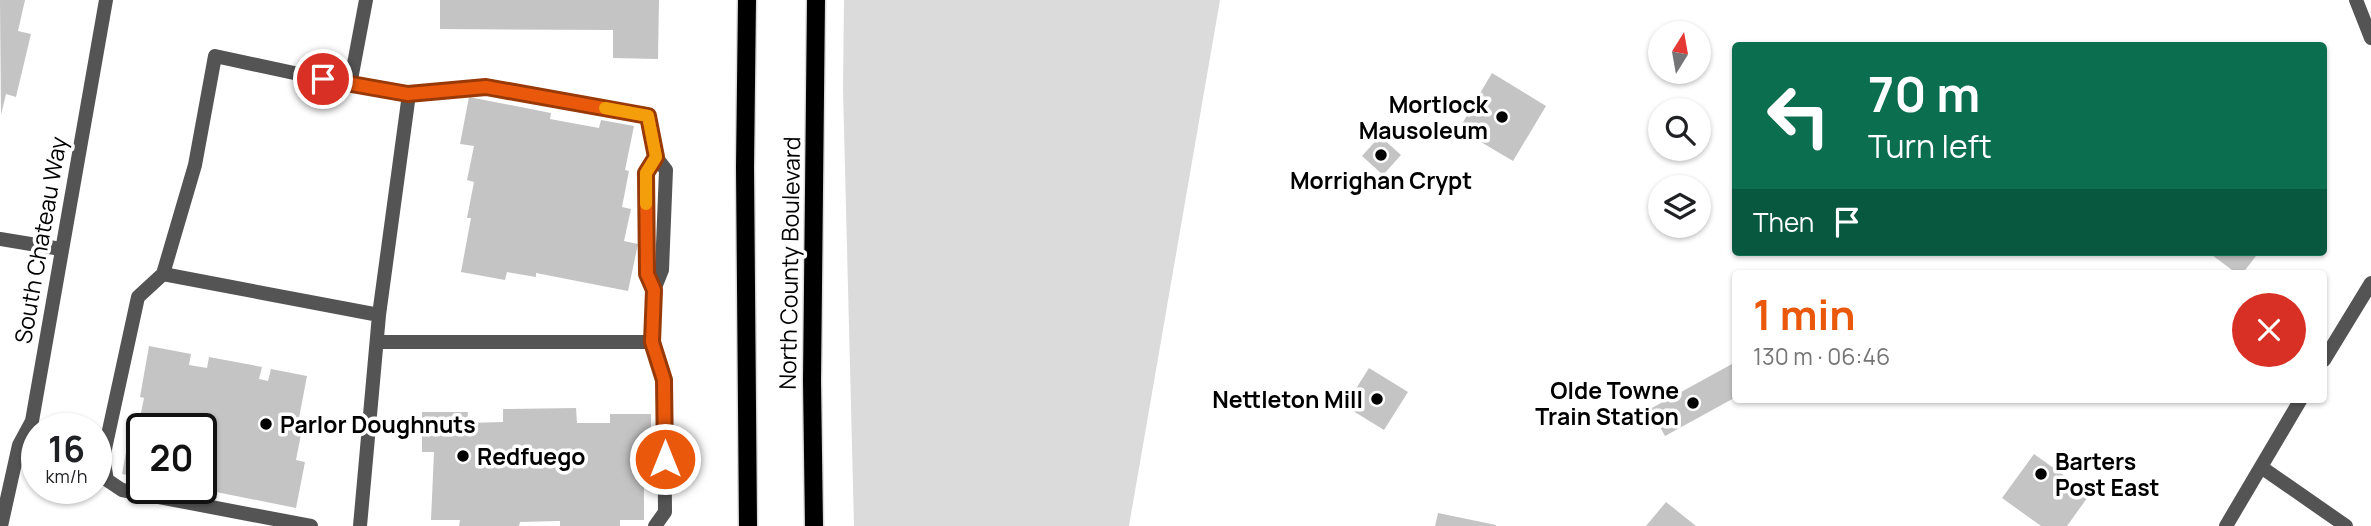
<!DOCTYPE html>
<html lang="en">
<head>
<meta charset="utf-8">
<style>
  :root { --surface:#fff; --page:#f6f6f6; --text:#202124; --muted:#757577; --accent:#ea580c }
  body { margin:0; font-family:Manrope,sans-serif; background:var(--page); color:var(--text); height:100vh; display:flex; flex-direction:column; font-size:26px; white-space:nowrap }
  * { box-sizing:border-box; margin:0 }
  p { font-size:23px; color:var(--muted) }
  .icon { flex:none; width:38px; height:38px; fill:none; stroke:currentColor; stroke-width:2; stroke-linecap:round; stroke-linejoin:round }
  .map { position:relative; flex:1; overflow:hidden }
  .sheet { position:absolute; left:1732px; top:270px; width:595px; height:133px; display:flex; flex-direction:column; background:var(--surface); border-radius:7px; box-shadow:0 2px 5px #0004 }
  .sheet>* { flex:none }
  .hud { position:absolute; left:1732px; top:42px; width:595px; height:214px; border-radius:7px; box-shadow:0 2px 5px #0004; background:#0b6e4f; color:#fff; overflow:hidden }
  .needle { width:46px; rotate:11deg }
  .fabs { position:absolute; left:1648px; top:21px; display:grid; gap:14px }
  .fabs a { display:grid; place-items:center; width:63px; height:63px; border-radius:50%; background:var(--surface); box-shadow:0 2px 5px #0004; font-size:35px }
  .speed { position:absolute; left:21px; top:413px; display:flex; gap:14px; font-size:35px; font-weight:700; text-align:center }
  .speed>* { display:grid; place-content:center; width:91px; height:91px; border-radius:50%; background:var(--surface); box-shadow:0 2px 5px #0004; line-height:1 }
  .speed small { font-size:18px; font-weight:400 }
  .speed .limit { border:4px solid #111; border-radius:10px; background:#fff; color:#111 }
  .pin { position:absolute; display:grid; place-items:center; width:60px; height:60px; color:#fff; margin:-30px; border:4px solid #fff; border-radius:50%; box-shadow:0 2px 7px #0007 }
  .me { position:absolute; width:77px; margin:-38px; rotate:0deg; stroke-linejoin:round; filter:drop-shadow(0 0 5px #0008) }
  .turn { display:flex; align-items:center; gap:24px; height:147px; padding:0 21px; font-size:32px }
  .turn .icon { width:91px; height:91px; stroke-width:2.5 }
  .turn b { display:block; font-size:49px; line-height:60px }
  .then { display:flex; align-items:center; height:66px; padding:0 21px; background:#0003; gap:14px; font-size:26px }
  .round { display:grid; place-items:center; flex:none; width:74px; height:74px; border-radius:37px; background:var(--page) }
  .overview { display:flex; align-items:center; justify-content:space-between; height:119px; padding:0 21px }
  h1 { font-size:42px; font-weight:700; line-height:52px; color:var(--accent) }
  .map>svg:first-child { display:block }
  .green { fill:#dbdbdb }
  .building { fill:#c4c4c4 }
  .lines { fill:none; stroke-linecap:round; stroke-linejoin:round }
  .primary-casing { stroke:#dbdbdb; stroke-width:21 }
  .lane { stroke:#545454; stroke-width:14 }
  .street { stroke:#545454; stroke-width:14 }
  .primary { stroke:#000; stroke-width:18 }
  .route-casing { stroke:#983908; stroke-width:18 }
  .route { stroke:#ea580c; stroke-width:12 }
  .slow { stroke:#f59e0b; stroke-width:12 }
  .poi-dot { fill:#000; stroke:#fff; stroke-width:2.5 }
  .labels { text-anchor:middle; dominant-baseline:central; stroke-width:7; stroke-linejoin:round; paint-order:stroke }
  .poi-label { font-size:23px; font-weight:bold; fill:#000; stroke:#fff; text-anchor:end }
  .street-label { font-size:23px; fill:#000; stroke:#fff }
</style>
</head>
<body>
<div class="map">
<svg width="2371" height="526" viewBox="0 0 2371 526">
  <rect width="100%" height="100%" fill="#fff"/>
  <!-- green -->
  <path class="green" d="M 844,0 L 1220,0 L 1129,526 L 854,526 L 843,89 Z"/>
  <!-- building -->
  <path class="building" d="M 0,0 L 25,0 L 18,31 L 31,34 L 16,97 L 6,94 L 1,115 Z
    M 440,0 L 659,0 L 658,59 L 613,58 L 613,30 L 440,29 Z
    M 1492,73 L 1546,106 L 1513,161 L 1459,129 Z
    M 469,97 L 551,113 L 550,119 L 599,128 L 601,120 L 634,126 L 625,170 L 629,171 L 622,207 L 631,209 L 624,241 L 638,244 L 628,291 L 536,273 L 536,277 L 507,272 L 505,280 L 461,272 L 471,218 L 467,218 L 474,182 L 467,180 L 474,146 L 460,144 Z
    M 1380,136 L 1401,155 L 1383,175 L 1362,156 Z
    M 2208,252 L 2259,252 L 2243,273 L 2236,273 Z
    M 149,346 L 191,354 L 189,365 L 207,368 L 209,357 L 262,367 L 259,379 L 268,381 L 271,369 L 307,376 L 299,418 L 304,419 L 296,460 L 305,462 L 296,508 L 201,489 L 201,429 L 142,429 L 142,478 L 122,474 L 131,426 L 138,427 L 144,398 L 140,397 Z
    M 1732,364 L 1736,372 L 1736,397 L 1665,436 L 1650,409 Z
    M 1369,368 L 1408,392 L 1384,430 L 1345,406 Z
    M 576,408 L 577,423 L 610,423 L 610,414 L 651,414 L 651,450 L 644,450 L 644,520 L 620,520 L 620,526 L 560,526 L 560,521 L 520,522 L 519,526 L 459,526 L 460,520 L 431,520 L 434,452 L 422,452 L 422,412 L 468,412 L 467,423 L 503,422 L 503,409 Z
    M 2034,454 L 2090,494 L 2067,526 L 2041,526 L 2002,498 Z
    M 1666,502 L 1696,526 L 1646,526 Z
    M 1438,513 L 1496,525 L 1496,526 L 1435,526 Z"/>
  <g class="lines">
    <defs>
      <path id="primary" d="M 747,0 L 745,167 L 748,526
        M 814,526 L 812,381 L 816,0"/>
    </defs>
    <!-- primary casing -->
    <use href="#primary" class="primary-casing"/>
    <!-- lane -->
    <path class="lane" d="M 350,85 L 366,0
      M 409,94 L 486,87 L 648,115 L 656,157 L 646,173 L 647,274 L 654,290 L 651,342 L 664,380 L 665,512 L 655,526
      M 0,239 L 61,249
      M 163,274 L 138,297 L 103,458 L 107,480 L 122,490 L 311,526
      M 654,290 L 662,270 L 666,170 L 656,157
      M 377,342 L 651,342
      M 2324,360 L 2371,283
      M 2261,467 L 2346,526
      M 360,526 L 379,315 L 409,94 L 350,85 L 215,56 L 195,165 L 163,274 L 379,315
      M 2226,526 L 2301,399"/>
    <!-- street -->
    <path class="street" d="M 2356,0 L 2371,38
      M 1,526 L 19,445 L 32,421 L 106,0"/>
    <!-- primary -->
    <use href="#primary" class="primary"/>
  </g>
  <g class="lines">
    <defs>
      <path id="route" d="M 323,79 L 408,94 L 486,87 L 648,116 L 656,157 L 646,173 L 647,274 L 654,290 L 652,342 L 664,380 L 665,459"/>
    </defs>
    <!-- route casing -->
    <use href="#route" class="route-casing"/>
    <!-- route -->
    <use href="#route" class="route"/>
    <!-- slow -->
    <path class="slow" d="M 605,108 L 648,116 L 656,157 L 646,173 L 646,204"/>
  </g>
  <!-- markers -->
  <g class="poi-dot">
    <circle cx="1502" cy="117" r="7"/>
    <circle cx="1381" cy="155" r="7"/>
    <circle cx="1377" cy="399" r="7"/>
    <circle cx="1693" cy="403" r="7"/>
    <circle cx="266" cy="424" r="7"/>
    <circle cx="463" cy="456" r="7"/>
    <circle cx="2041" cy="474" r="7"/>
  </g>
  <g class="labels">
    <!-- poi labels -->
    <g class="poi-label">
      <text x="1488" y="104">Mortlock<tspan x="1488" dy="26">Mausoleum</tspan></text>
      <text x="1381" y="180" text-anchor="middle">Morrighan Crypt</text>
      <text x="1679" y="390">Olde Towne<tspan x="1679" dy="26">Train Station</tspan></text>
      <text x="1363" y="399">Nettleton Mill</text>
      <text x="280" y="424" text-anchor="start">Parlor Doughnuts</text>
      <text x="477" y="456" text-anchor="start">Redfuego</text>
      <text x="2055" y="461" text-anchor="start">Barters<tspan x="2055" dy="26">Post East</tspan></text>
    </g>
    <!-- street labels -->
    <g class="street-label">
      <text transform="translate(40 240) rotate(-80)">South Chateau Way</text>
      <text transform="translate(789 263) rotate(-89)">North County Boulevard</text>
    </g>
  </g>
</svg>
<div class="fabs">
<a><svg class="needle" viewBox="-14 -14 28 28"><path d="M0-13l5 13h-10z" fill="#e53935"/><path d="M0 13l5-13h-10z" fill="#757577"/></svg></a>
<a><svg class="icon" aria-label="search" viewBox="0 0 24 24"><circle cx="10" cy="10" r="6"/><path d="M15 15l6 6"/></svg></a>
<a><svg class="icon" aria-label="layers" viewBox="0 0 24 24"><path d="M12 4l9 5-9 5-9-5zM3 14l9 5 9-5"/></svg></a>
</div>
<div class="speed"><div>16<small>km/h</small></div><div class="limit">20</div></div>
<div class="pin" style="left:323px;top:79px;background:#d93025"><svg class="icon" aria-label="arrive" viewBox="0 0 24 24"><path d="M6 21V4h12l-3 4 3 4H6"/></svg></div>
<svg class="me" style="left:665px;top:459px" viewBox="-20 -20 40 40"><circle r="17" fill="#ea580c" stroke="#fff" stroke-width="3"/><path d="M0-11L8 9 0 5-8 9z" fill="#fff"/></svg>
<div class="hud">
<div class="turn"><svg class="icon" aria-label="left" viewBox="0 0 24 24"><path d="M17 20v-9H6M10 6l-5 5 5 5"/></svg><div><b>70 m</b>Turn left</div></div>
<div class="then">Then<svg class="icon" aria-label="arrive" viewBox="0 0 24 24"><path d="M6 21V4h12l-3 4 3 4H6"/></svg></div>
</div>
<section class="sheet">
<div class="overview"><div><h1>1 min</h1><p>130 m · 06:46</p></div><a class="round" style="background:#d93025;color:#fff"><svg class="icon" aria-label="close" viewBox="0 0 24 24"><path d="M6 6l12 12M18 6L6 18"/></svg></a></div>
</section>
</div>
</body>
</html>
